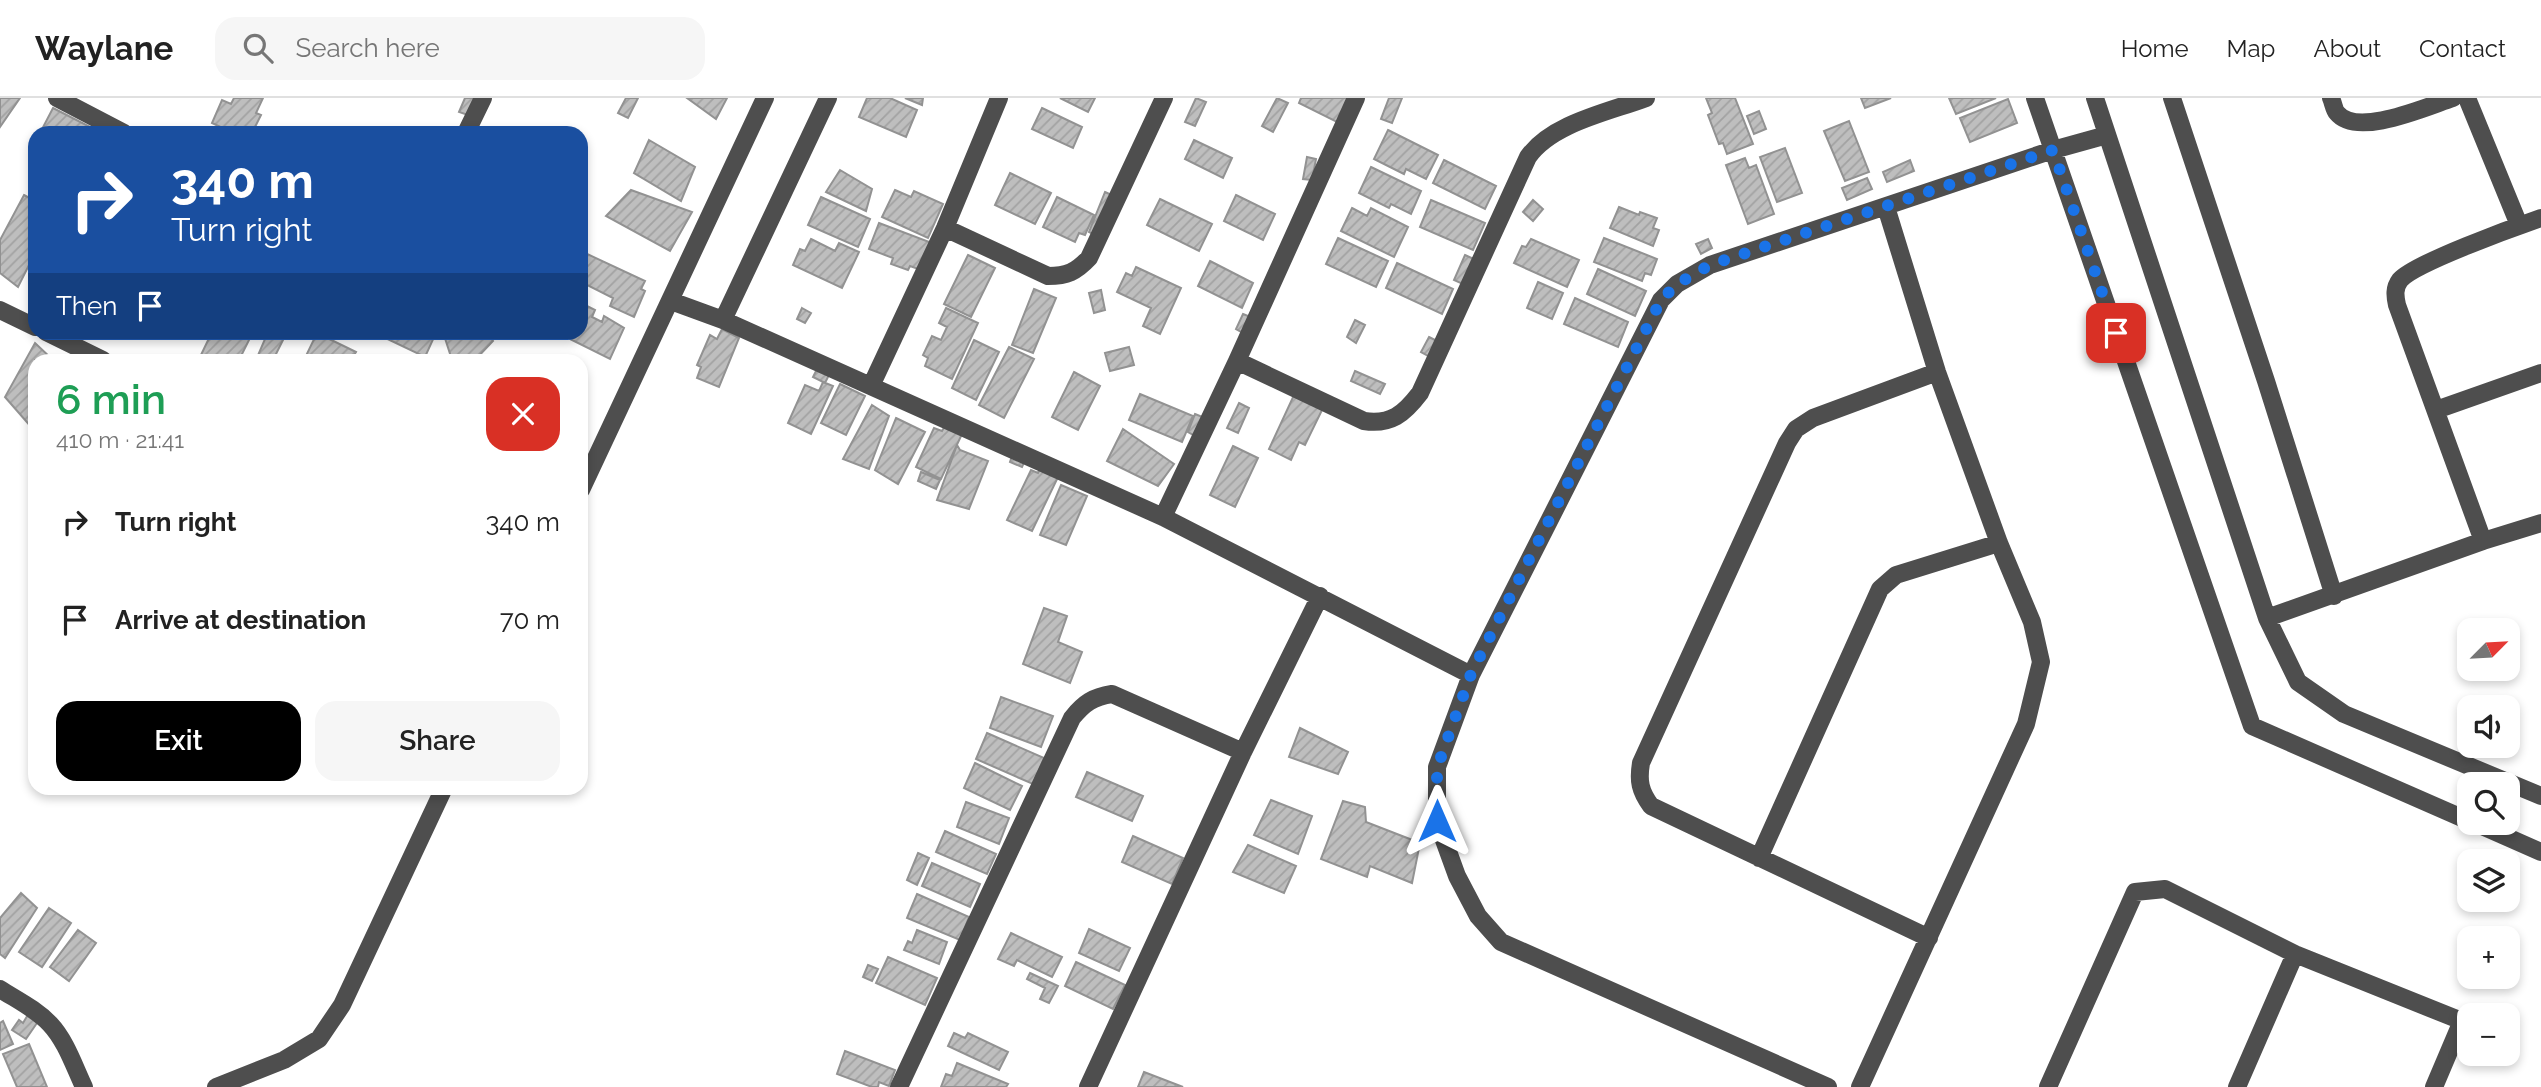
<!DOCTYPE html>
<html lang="en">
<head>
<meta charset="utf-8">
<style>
  :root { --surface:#fff; --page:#f6f6f6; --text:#222; --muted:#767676; --line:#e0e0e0; --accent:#000 }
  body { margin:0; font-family:Raleway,sans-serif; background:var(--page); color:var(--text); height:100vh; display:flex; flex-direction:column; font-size:26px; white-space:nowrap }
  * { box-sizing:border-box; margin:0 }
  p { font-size:23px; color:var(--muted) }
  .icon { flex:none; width:38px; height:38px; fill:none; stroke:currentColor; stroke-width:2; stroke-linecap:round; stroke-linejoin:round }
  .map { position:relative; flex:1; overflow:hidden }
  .details { position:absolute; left:28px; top:256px; width:560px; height:441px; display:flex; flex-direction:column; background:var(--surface); border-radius:21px; box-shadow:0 4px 10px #0003 }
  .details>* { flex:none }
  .top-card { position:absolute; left:28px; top:28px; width:560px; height:214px; border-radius:21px; box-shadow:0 4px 10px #0003; background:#1a4fa0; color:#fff; overflow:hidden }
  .needle { width:46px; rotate:66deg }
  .tools { position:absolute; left:2457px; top:520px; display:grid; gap:14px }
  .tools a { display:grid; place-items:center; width:63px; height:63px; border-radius:14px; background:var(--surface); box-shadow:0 4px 10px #0003; font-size:35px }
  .pin { position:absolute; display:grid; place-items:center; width:60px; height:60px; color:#fff; margin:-30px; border-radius:14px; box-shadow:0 4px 10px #0006 }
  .me { position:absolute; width:77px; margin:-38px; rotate:0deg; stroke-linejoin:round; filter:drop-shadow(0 0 5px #0008) }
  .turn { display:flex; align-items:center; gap:24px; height:147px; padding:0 28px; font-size:32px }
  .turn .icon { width:91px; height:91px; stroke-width:2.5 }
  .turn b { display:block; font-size:49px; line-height:60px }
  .then { display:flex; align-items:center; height:66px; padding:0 28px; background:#0003; gap:14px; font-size:26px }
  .round { display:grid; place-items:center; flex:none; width:74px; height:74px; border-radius:21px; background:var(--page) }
  .headline { display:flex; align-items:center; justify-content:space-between; height:119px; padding:0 28px }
  h1 { font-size:42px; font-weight:600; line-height:52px; color:#1e9e55 }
  .primary-button { display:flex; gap:14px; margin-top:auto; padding:14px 28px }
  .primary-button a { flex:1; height:80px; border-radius:21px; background:var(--accent); color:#fff; font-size:28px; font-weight:600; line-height:80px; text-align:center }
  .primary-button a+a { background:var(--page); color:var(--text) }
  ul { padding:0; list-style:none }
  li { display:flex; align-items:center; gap:21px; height:98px; padding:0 28px }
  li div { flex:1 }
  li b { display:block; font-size:26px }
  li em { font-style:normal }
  header { display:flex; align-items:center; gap:42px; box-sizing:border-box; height:98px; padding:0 35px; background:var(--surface); border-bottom:2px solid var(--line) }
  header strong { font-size:33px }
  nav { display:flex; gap:38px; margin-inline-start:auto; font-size:24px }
  .search { width:490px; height:63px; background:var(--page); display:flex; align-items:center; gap:18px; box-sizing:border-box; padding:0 24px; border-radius:21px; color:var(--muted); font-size:26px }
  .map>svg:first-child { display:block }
  .building { fill:url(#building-hatch); stroke:#929292; stroke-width:2 }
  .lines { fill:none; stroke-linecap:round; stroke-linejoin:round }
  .minor { stroke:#4e4e4e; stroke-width:18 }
  .route { stroke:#1a73e8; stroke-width:12; stroke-dasharray:0 21.6 }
</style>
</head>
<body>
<header>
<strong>Waylane</strong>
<div class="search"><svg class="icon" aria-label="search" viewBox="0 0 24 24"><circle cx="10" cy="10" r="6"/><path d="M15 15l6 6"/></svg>Search here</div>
<nav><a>Home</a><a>Map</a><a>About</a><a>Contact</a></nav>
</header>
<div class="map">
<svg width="2541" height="989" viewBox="0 0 2541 989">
  <defs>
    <pattern id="building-hatch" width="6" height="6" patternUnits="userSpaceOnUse" patternTransform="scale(1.75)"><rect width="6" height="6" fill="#bebebe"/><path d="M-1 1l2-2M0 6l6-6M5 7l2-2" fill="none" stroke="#a2a2a2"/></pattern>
  </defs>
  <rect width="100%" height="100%" fill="#fff"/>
  <!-- building -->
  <path class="building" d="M 0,0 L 20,0 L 0,29 Z
    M 234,0 L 263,0 L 256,15 L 261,17 L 252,35 L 233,35 L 212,25 L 222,2 L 231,6 Z
    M 465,0 L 475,0 L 468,17 L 459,14 Z
    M 626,0 L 638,0 L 628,20 L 618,15 Z
    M 687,0 L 727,0 L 716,21 Z
    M 867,0 L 890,0 L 917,12 L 906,39 L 859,19 Z
    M 905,0 L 923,0 L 922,7 Z
    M 1060,0 L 1095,0 L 1088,14 Z
    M 1196,0 L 1206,4 L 1195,28 L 1185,24 Z
    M 1277,0 L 1288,5 L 1273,34 L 1262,28 Z
    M 1301,0 L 1351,0 L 1339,25 L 1299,5 Z
    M 1389,0 L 1402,0 L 1392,25 L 1381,21 Z
    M 1706,0 L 1735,0 L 1753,46 L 1727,56 L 1723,45 L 1719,46 L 1708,17 L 1712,15 Z
    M 1861,0 L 1891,0 L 1865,10 Z
    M 1949,0 L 1996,0 L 1956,16 Z
    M 2008,1 L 2017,25 L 1970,44 L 1960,20 Z
    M 53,10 L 96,32 L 95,35 L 40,35 Z
    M 1042,10 L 1082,29 L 1073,50 L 1032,31 Z
    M 1759,13 L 1766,31 L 1754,36 L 1747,18 Z
    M 1849,23 L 1869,74 L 1845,83 L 1824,33 Z
    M 1388,32 L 1438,57 L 1426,81 L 1406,71 L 1404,76 L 1374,61 Z
    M 649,42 L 695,69 L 681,103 L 634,75 Z
    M 1194,42 L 1232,60 L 1223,80 L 1185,61 Z
    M 1785,50 L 1802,95 L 1777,104 L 1760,59 Z
    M 1307,59 L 1316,61 L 1312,82 L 1303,81 Z
    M 1745,60 L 1749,70 L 1756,67 L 1774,116 L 1748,126 L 1726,67 Z
    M 1444,62 L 1496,88 L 1485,111 L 1433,85 Z
    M 1910,62 L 1914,73 L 1887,84 L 1883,74 Z
    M 1371,69 L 1421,93 L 1411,116 L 1391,106 L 1389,110 L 1359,95 Z
    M 840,72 L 872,91 L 866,113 L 826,94 Z
    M 1010,75 L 1051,95 L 1035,126 L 995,107 Z
    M 1867,80 L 1872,91 L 1847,102 L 1842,90 Z
    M 631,92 L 692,114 L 670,153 L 606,118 Z
    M 895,92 L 911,99 L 914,93 L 943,106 L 928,140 L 882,119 Z
    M 1105,94 L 1114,98 L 1097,138 L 1089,134 Z
    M 24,97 L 35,103 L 35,155 L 18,189 L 0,175 L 0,142 Z
    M 1236,97 L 1275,116 L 1263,142 L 1224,123 Z
    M 821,99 L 870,121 L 858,149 L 808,127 Z
    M 1057,99 L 1094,117 L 1085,137 L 1079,135 L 1075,144 L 1043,129 Z
    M 1160,101 L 1212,126 L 1199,153 L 1147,127 Z
    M 1431,102 L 1485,125 L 1473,152 L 1420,129 Z
    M 1533,102 L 1543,111 L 1533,123 L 1523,114 Z
    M 1619,109 L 1639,117 L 1640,114 L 1657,120 L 1653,130 L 1659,132 L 1653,148 L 1610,130 Z
    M 1352,110 L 1367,118 L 1371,110 L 1408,129 L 1394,159 L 1341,133 Z
    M 879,125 L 932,145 L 921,172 L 910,168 L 908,172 L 891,166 L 893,160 L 869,151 Z
    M 1338,140 L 1388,163 L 1376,189 L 1326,166 Z
    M 1604,140 L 1657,161 L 1651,177 L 1645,175 L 1642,183 L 1594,164 Z
    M 811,141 L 835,153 L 839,145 L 859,154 L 842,190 L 793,167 L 800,151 L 805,153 Z
    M 1531,141 L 1579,162 L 1567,189 L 1514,165 L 1522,148 L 1526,149 Z
    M 1708,141 L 1712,150 L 1701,156 L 1696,146 Z
    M 585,155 L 645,183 L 641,191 L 645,193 L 634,219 L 610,208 L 613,200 L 581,184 L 581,163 Z
    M 968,157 L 995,170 L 971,219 L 944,206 Z
    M 1465,157 L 1476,162 L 1465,187 L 1454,182 Z
    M 1210,163 L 1253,185 L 1242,210 L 1198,188 Z
    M 1397,165 L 1453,191 L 1442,216 L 1386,190 Z
    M 1136,169 L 1181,190 L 1160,236 L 1143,228 L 1151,210 L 1117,194 L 1126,175 L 1132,178 Z
    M 1598,171 L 1646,193 L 1635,218 L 1587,196 Z
    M 1538,184 L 1563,195 L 1552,221 L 1527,210 Z
    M 1034,191 L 1056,200 L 1033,255 L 1012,247 Z
    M 1101,192 L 1105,212 L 1094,215 L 1089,195 Z
    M 1575,200 L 1628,224 L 1618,249 L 1564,226 Z
    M 581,205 L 595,212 L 592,219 L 602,224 L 604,218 L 624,230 L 610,261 L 556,234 L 581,234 Z
    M 802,210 L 811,215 L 805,225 L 797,221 Z
    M 946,210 L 978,225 L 952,281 L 925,268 L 928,260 L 923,257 L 932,238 L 941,242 L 947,229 L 939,225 Z
    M 1243,216 L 1253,220 L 1245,236 L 1236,231 Z
    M 1355,222 L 1365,227 L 1356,245 L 1347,239 Z
    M 722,231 L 739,240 L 719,289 L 697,280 L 701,269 L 697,267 L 710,237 L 717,241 Z
    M 212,234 L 253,234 L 239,262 L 208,262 L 200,259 Z
    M 268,234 L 287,234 L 273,262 L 256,262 Z
    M 378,234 L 429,234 L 435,237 L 425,259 L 377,236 Z
    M 443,234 L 486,234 L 493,243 L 475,262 L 452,262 Z
    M 317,235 L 356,254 L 351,262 L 304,262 Z
    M 1429,239 L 1439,244 L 1430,259 L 1421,254 Z
    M 974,242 L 999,254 L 976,302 L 952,290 Z
    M 35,245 L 53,262 L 35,262 L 35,324 L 32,330 L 5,299 Z
    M 1009,249 L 1034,261 L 1004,320 L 979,307 Z
    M 1129,249 L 1134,267 L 1110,273 L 1105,255 Z
    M 819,267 L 831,273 L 825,285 L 813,279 Z
    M 1355,273 L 1385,286 L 1380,296 L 1351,283 Z
    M 1074,274 L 1100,288 L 1078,332 L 1052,319 Z
    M 823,284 L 833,288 L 811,336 L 788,325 L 805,287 L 819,293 Z
    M 840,286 L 865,298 L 846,337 L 821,325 Z
    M 1140,296 L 1193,318 L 1182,344 L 1129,322 Z
    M 1294,297 L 1323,310 L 1305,347 L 1299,344 L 1291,362 L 1269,351 Z
    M 1239,305 L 1249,310 L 1238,335 L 1227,330 Z
    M 872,307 L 889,318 L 869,371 L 843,361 Z
    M 1195,316 L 1205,320 L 1197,339 L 1188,334 Z
    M 896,320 L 925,334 L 898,386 L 875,372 Z
    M 945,328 L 962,336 L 941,381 L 916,369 L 934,330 L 942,333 Z
    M 1123,331 L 1174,366 L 1158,388 L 1107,363 Z
    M 957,347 L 960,352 L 988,363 L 969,411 L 937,402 Z
    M 1233,348 L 1258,360 L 1235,409 L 1210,397 Z
    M 1013,355 L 1026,360 L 1022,369 L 1010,364 Z
    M 1041,369 L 1059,377 L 1032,433 L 1007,422 L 1031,372 L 1038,375 Z
    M 921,374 L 940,382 L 936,391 L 918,383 Z
    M 1061,387 L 1087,398 L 1066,447 L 1040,437 Z
    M 1044,510 L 1067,518 L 1058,544 L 1082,554 L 1070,585 L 1023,566 Z
    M 1001,599 L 1053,618 L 1041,649 L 990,630 Z
    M 1300,630 L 1348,654 L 1338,676 L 1289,659 Z
    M 987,635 L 1044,660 L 1033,686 L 976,661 Z
    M 975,665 L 1022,688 L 1010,712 L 964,690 Z
    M 1087,674 L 1143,698 L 1132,723 L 1076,699 Z
    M 1271,702 L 1312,718 L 1298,756 L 1254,737 Z
    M 1343,703 L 1365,709 L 1366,724 L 1420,745 L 1412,785 L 1370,768 L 1367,779 L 1321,761 Z
    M 966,704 L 1009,720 L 999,746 L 957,729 Z
    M 945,733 L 996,756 L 987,776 L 936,754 Z
    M 1133,738 L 1183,760 L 1172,786 L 1122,764 Z
    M 1248,747 L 1296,768 L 1284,795 L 1233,774 Z
    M 918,755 L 929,760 L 917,787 L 907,782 Z
    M 932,765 L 980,786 L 970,809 L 922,788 Z
    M 21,795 L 37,810 L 5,860 L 0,856 L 0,820 Z
    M 917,796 L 969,819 L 960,842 L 907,820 Z
    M 49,810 L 71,825 L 42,869 L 19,854 Z
    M 1089,831 L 1130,850 L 1119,873 L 1079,855 Z
    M 78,832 L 96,845 L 69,883 L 50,869 Z
    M 917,832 L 947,844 L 939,866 L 904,852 L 908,843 L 912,845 Z
    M 1011,835 L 1062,859 L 1052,879 L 1017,862 L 1014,868 L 998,861 Z
    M 888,859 L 937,880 L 925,907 L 876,885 Z
    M 1076,864 L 1125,887 L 1113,911 L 1065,888 Z
    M 868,867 L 878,871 L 872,883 L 863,879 Z
    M 1030,875 L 1058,888 L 1049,905 L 1040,901 L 1045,890 L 1027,881 Z
    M 29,915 L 39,922 L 26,941 L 12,932 L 19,922 L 23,925 Z
    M 3,923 L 13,946 L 0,952 L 0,925 Z
    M 954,935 L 965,940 L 968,935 L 1008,954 L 999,972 L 948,948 Z
    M 29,946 L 47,989 L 17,989 L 3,956 Z
    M 845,953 L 895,972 L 889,988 L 879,984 L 878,989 L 872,989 L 837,976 Z
    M 957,965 L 1008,986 L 1006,989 L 941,989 L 946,976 L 952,978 Z
    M 1144,974 L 1183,989 L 1138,989 Z"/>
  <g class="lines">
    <!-- minor -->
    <path class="minor" d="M 57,0 L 124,35
      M 2035,0 L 2252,628 L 2469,723
      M 2095,0 L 2267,520 L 2298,584 L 2344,616 L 2541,698
      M 2172,0 L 2266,283 L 2334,498
      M 2331,0 C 2333,4 2334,12 2337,15 C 2357,40 2428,8 2453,0
      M 2467,0 L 2519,127
      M 466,35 L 483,0
      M 945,130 L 1048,178 C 1067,178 1076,174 1089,160 L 1164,0
      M 671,203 L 723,222 L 1163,419 L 1471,577 L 1437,669 L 1437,723 L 1457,778 L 1478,818 L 1501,844 L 1828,989
      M 0,212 L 35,229
      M 723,222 L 828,0
      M 46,234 L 103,262
      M 1237,263 L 1364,323 C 1391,327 1404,316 1420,295 L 1528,59 C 1552,25 1609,14 1646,0
      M 871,288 L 945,130 L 999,0
      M 2436,312 L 2541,275
      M 581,392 L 765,0
      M 1163,419 L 1237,263 L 1356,0
      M 2483,443 L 2397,207 C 2395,198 2394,190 2400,182 C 2415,165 2515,129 2541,120
      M 2267,520 L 2483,443 L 2541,425
      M 1471,577 L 1661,202 L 1677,186 L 1710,167 L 2053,52 L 2107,37
      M 2473,724 L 2541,754
      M 1759,760 L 1880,491 L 1896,477 L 1999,445
      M 1929,840 L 1651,708 C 1640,693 1638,683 1641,665 L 1787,345 L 1796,331 L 1813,320 L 1937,274
      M 0,891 C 17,902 36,911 50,926 C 66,943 74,968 84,989
      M 216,989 L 284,962 L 319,941 L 342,907 L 444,690
      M 899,989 L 1072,620 C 1084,605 1093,599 1112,596 L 1243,654
      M 1088,989 L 1243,654 L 1320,498
      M 1860,989 L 2026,626 L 2041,564 L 2032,524 L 1999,445 L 1937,274 L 1886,109
      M 2048,989 L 2135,794 L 2165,791 L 2295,856 L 2462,923 L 2434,989
      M 2237,989 L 2295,856"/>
  </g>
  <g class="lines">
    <!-- route -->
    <path class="route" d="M 1437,723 L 1437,670 L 1471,576 L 1661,202 L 1677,186 L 1710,167 L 2053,52 L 2116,235"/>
  </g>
</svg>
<div class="tools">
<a><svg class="needle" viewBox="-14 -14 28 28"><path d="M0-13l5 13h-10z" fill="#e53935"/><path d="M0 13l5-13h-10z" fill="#767676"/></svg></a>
<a><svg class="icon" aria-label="sound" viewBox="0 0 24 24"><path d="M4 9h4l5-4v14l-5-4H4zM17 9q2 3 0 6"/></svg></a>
<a><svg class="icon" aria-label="search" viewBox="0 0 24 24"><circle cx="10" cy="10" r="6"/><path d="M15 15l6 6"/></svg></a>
<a><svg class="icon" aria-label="layers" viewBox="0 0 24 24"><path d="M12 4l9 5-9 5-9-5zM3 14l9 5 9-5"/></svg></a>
<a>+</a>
<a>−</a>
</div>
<div class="pin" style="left:2116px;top:235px;background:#d93025"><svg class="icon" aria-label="arrive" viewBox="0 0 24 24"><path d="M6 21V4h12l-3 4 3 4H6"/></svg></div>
<svg class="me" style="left:1437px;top:723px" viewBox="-20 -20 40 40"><path d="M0-17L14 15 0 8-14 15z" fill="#1a73e8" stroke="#fff" stroke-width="4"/></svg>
<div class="top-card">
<div class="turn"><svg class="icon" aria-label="right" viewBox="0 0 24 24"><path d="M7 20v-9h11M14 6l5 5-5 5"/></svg><div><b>340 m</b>Turn right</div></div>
<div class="then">Then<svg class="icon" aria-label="arrive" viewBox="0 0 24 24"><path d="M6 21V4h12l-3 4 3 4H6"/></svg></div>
</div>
<section class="details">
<div class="headline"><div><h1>6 min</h1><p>410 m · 21:41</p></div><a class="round" style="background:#d93025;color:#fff"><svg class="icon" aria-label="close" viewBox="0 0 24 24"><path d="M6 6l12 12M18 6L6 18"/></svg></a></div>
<ul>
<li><svg class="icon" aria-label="right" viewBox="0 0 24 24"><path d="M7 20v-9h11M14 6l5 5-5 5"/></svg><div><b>Turn right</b></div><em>340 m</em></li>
<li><svg class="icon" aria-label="arrive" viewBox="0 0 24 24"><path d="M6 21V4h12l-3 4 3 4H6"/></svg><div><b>Arrive at destination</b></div><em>70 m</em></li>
</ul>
<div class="primary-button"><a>Exit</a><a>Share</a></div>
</section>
</div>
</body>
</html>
